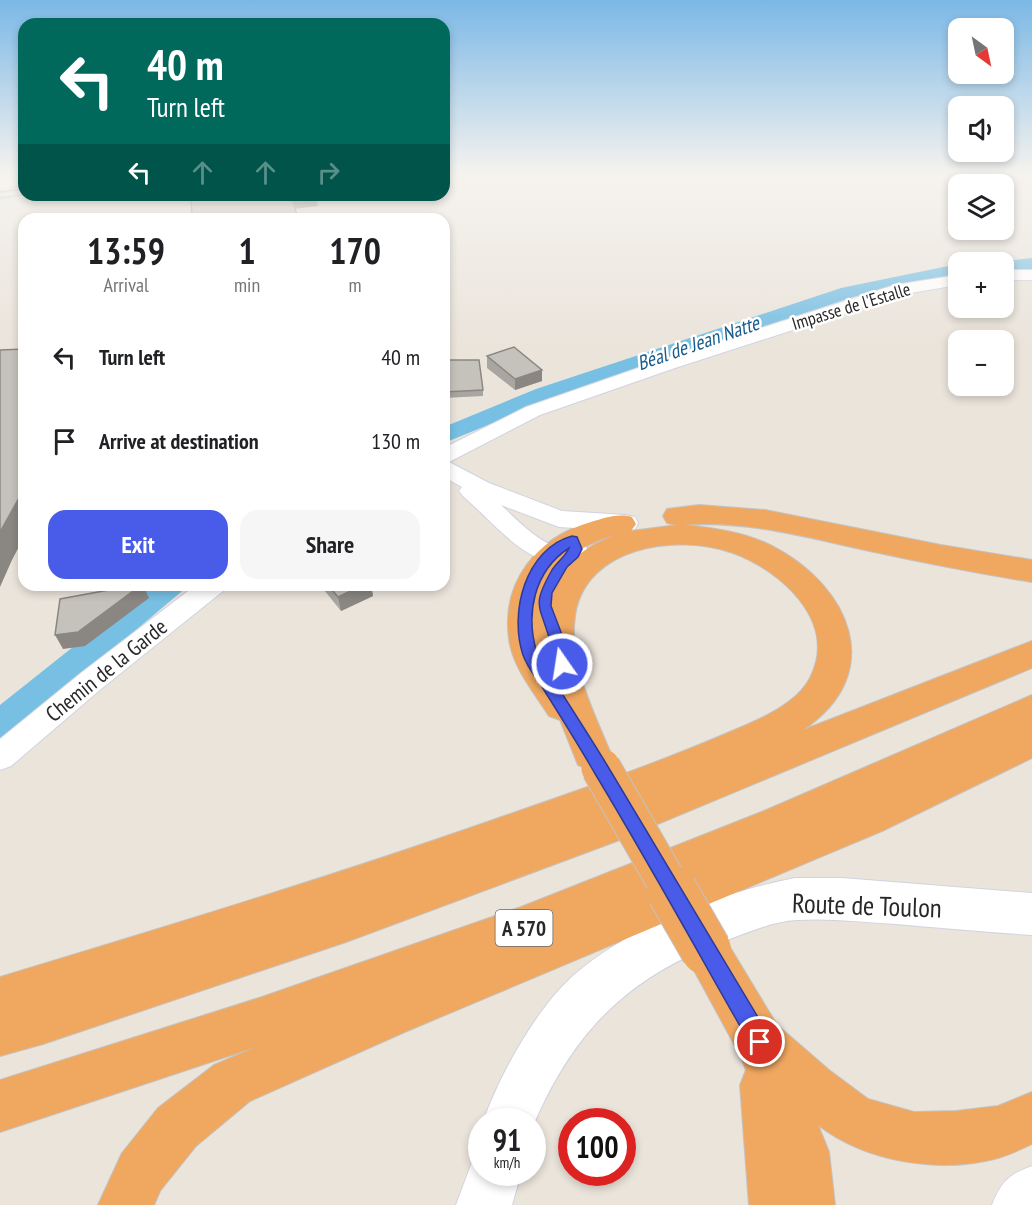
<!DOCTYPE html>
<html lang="en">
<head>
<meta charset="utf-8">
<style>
  :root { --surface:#fff; --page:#f6f6f6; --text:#202124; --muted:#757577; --accent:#485be9 }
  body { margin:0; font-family:"PT Sans Narrow",sans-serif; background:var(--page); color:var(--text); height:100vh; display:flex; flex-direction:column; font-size:22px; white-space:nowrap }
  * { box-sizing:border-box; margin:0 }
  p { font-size:20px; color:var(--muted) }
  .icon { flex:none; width:33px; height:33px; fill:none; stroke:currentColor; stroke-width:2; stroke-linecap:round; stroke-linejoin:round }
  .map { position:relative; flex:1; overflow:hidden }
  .panel { position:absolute; left:18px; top:213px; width:432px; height:378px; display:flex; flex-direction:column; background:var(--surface); border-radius:18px; box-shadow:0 3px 9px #0003 }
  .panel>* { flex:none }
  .hud { position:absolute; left:18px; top:18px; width:432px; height:183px; border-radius:18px; box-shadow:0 3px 9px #0003; background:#00695c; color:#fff; overflow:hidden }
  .needle { width:39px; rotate:147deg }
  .fabs { position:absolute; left:948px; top:18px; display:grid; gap:12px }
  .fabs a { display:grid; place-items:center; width:66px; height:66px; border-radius:12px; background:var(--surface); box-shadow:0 3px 9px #0003; font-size:30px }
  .speed { position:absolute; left:468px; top:1108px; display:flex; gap:12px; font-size:30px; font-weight:700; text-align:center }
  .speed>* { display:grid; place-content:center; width:78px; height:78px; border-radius:50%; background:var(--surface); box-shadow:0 3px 9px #0003; line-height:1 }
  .speed small { font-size:15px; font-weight:400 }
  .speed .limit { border:9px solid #d22; background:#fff; color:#111 }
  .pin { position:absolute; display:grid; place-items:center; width:51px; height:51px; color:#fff; margin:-26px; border:3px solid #fff; border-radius:50%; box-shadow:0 2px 6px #0007 }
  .me { position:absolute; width:66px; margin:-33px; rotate:347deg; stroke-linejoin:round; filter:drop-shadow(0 0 4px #0008) }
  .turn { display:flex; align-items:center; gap:21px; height:126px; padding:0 30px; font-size:27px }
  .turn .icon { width:78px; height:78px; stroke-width:2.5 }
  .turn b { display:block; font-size:42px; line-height:51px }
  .lanes { display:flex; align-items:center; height:57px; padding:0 30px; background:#0003; justify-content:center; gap:30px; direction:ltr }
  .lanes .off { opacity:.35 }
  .eta { display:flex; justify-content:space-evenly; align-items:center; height:102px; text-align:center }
  .eta b { font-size:36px; font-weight:800; line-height:42px }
  .cta { display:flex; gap:12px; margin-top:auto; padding:12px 30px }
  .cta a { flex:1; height:69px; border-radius:18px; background:var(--accent); color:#fff; font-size:24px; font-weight:800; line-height:69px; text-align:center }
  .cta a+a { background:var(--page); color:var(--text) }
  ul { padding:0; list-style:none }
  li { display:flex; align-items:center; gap:18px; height:84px; padding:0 30px }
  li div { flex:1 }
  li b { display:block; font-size:22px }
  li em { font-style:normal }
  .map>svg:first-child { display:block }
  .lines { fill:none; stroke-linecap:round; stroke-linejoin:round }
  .stream { fill:#77bfe3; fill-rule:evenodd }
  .canal { fill:#77bfe3; fill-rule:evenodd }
  .street-casing { stroke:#d1d3e0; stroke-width:2 }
  .secondary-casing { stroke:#d1d3e0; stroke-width:2 }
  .highway-casing { stroke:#c3c3c3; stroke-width:2 }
  .street { fill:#fff; fill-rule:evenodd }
  .secondary { fill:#fff; fill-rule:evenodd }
  .highway { fill:#f0a860; fill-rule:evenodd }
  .rail { stroke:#9fa0b1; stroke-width:2 }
  .highway-bridge-far1-casing { stroke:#c3c3c3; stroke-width:41; stroke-linecap:butt }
  .highway-bridge-casing { stroke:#c3c3c3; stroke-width:52; stroke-linecap:butt }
  .highway-bridge-far1 { stroke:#f0a860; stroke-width:39 }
  .highway-bridge { stroke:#f0a860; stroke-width:50 }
  .wall { fill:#a9a6a1 }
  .shaded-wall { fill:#8a8783 }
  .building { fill:#c5c1bb; stroke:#8a8783; stroke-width:1.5 }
  .route { fill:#485be9; stroke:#2f3b97; stroke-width:1.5 }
  .labels { text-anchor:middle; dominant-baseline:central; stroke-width:5; stroke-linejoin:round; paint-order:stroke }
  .far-street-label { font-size:18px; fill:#282828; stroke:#fff }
  .far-water-label { font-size:20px; font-style:italic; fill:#195c8c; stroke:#fff }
  .shield { fill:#fff; stroke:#686868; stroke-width:1.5 }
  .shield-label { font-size:21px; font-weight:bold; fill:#282828 }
  .street-label { font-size:22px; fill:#282828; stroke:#fff }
  .near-street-label { font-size:27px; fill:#282828; stroke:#fff }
</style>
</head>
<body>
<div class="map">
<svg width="1032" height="1205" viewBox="0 0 1032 1205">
  <rect width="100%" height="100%" fill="#eae4db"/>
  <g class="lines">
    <!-- stream -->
    <path class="stream" d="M 24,194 L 24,195 L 27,195 L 0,199 L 0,197 Z"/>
    <!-- canal -->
    <path class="canal" d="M 1032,258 L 1032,270 L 1004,272 L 1004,262 L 997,262 Z
      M 958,264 L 958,276 L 853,297 L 552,399 L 444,443 L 444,427 L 536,389 L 841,288 Z
      M 151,585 L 186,585 L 181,592 L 12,734 L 0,738 L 0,705 Z"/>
    <defs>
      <path id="street" d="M 24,177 L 24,185 L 0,188 L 0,180 Z
        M 1004,270 L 1032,270 L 1032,280 L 1004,280 Z
        M 958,275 L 958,285 L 904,294 L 675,368 L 540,415 L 449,462 L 489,483 L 562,511 L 626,515 L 635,517 L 638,523 L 635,529 L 626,531 L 559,527 L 501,505 C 519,522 537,541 561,549 L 565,540 L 574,538 L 583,540 L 587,549 L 601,551 L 605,557 L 601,563 L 576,566 C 550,594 559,607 570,639 L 566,646 L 556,649 L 546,646 C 528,614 526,592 550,563 C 514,551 491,520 463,496 L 459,491 L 462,487 L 444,477 L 444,448 L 526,407 L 661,360 L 895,285 Z
        M 196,585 L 227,585 L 223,591 L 101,689 L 11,766 L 0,770 L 0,739 L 81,673 Z"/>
      <path id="secondary" d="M 795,878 L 842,878 L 1032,893 L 1032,935 C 987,932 942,928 896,924 C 863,922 830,918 797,920 C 773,921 750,932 727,940 C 628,976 573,1031 532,1128 L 532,1122 L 483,1122 C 500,1074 536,1009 574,975 C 632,925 721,893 795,878 Z
        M 482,1151 L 482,1173 L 521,1173 L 512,1205 L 456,1205 L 475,1154 Z
        M 1032,1166 L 1032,1205 L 992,1205 C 1002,1181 1008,1175 1032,1166 Z"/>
      <path id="highway" d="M 699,505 L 765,510 L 941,545 L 1032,560 L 1032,582 C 976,573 920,562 865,550 C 806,537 745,520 684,525 C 714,528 745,532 772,546 C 850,586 888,673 803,730 L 1032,641 L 1032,668 L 617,841 L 346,942 L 43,1044 L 0,1056 L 0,977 C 165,927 330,877 493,820 C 573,792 654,765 732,731 C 758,720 796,705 810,678 C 839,621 780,570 733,553 C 677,533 585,546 575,616 C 568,663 594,712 611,754 L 606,765 L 592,770 L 578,765 L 560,720 L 549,716 C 534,692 513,668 509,639 C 501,581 538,537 591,522 C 605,518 618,513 632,517 L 636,524 L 631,531 L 677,525 L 667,523 L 663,516 L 667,509 ZM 615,535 C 573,552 557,570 542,612 C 545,569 576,546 615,535 Z
        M 1032,695 L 1032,758 L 882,831 L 407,1031 L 250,1101 L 196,1146 L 160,1191 L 154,1205 L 98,1205 L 122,1153 L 158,1108 L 214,1065 L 256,1047 L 0,1132 L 0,1080 L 262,997 L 521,907 L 764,811 Z
        M 706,927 L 722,934 L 777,1025 L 829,1070 L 868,1099 L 914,1112 L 956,1111 L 998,1106 L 1032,1092 L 1032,1144 C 1021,1149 1009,1155 998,1158 C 940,1174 866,1162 818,1125 L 829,1152 L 835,1205 L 749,1205 L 740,1085 L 746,1070 L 740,1055 L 683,950 L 690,934 Z"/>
    </defs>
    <!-- street casing -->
    <use href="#street" class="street-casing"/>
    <!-- secondary casing -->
    <use href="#secondary" class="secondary-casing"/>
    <!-- highway casing -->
    <use href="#highway" class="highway-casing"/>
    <!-- street -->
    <use href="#street" class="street"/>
    <!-- secondary -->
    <use href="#secondary" class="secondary"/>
    <!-- highway -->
    <use href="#highway" class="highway"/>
    <!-- rail -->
    <path class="rail" d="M 0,192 L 24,189"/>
    <defs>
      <path id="highway-bridge-far1" d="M 601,768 L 673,893"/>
      <path id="highway-bridge" d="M 672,891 L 706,950"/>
    </defs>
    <!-- highway-bridge-far1 casing -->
    <use href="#highway-bridge-far1" class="highway-bridge-far1-casing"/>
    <!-- highway-bridge casing -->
    <use href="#highway-bridge" class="highway-bridge-casing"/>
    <!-- highway-bridge-far1 -->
    <use href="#highway-bridge-far1" class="highway-bridge-far1"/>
    <!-- highway-bridge -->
    <use href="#highway-bridge" class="highway-bridge"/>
  </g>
  <!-- wall -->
  <path class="wall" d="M 487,356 L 542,370 L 542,381 L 515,390 L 487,368 Z
    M 444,381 L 483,390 L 483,396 L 444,398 Z
    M 320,585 L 371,585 L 373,596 L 341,611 Z"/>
  <!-- shaded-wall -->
  <path class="shaded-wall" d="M 291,195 L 316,195 L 318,206 L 293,209 Z
    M 542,370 L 542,381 L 515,390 L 515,379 Z
    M 24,489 L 24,537 L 12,560 L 0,587 L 0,532 Z
    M 141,585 L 143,585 L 149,598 L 85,646 L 63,649 L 55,635 Z
    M 363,585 L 371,585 L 373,596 L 341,611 L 338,597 Z"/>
  <!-- building -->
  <path class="building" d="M 191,195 L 291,195 L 298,219 L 192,219 Z
    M 514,347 L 542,370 L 515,379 L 487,356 Z
    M 24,349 L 24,489 L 0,532 L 0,350 Z
    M 449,360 L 479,360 L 483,390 L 444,392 L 444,381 Z
    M 136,585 L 141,585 L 78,632 L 55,635 L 60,599 Z
    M 328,585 L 363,585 L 338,597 Z"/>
  <!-- sky -->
  <linearGradient id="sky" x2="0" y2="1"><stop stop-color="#7bb8e6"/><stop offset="0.51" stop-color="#f6f3ef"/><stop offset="1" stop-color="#f6f3ef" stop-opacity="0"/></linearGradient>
  <rect width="1032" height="342" fill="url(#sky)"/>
  <!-- route -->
  <path class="route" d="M 572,536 L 577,537 L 582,549 L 578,557 L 567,567 L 552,593 L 551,606 L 564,640 L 569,664 L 567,668 L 556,668 C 552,660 552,650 550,641 C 540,604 531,607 552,570 C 557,562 566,556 569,548 C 534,571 525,614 537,653 C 541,663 550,674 556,684 C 573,711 590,737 607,765 C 661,854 714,944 768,1034 L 771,1042 L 768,1049 L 760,1052 L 753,1049 C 700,956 649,863 594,772 C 578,744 561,717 544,690 C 537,679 527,667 523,655 C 509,613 525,549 572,536 Z"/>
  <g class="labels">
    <!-- far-street labels -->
    <g class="far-street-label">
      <text transform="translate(851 306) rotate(-17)">Impasse de l'Estalle</text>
    </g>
    <!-- far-water labels -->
    <g class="far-water-label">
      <text transform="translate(698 343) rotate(-19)">Béal de Jean Natte</text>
    </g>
    <!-- shield labels -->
    <rect class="shield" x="495.5" y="910" width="57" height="36" rx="4.5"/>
    <g class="shield-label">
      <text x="524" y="928">A 570</text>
    </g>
    <!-- street labels -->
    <g class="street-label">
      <text transform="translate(106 670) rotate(-39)">Chemin de la Garde</text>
    </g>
    <!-- near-street labels -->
    <g class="near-street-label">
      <text transform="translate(867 905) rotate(2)">Route de Toulon</text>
    </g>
  </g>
</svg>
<div class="fabs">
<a><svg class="needle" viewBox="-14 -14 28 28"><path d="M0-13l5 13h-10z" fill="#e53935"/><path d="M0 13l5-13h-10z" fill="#757577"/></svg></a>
<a><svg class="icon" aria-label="sound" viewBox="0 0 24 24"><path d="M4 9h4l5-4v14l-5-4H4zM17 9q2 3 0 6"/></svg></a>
<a><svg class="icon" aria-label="layers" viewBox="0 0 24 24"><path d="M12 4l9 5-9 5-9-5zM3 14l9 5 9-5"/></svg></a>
<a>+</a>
<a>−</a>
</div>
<div class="speed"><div>91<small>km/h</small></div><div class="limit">100</div></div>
<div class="pin" style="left:760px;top:1042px;background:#d93025"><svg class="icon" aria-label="arrive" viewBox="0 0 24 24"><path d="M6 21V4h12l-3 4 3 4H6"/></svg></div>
<svg class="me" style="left:562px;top:664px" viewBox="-20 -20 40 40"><circle r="17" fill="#485be9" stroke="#fff" stroke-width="3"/><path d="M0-11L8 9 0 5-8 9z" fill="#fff"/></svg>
<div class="hud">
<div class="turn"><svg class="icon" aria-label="left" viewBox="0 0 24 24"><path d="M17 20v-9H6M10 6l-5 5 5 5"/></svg><div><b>40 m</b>Turn left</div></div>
<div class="lanes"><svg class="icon" aria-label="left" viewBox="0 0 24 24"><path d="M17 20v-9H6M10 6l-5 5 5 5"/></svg><svg class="icon off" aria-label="ahead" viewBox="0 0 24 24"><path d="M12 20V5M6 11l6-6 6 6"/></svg><svg class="icon off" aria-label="ahead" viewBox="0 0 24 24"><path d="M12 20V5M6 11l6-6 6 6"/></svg><svg class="icon off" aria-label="right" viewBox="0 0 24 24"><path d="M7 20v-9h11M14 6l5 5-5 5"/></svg></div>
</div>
<section class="panel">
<div class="eta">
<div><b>13:59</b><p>Arrival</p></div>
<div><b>1</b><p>min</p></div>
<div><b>170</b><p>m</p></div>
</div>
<ul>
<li><svg class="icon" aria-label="left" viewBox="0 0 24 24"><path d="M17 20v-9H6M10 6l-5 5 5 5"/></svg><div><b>Turn left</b></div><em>40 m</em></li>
<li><svg class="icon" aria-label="arrive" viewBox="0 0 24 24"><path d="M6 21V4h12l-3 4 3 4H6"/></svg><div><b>Arrive at destination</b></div><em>130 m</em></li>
</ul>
<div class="cta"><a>Exit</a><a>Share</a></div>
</section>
</div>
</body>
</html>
